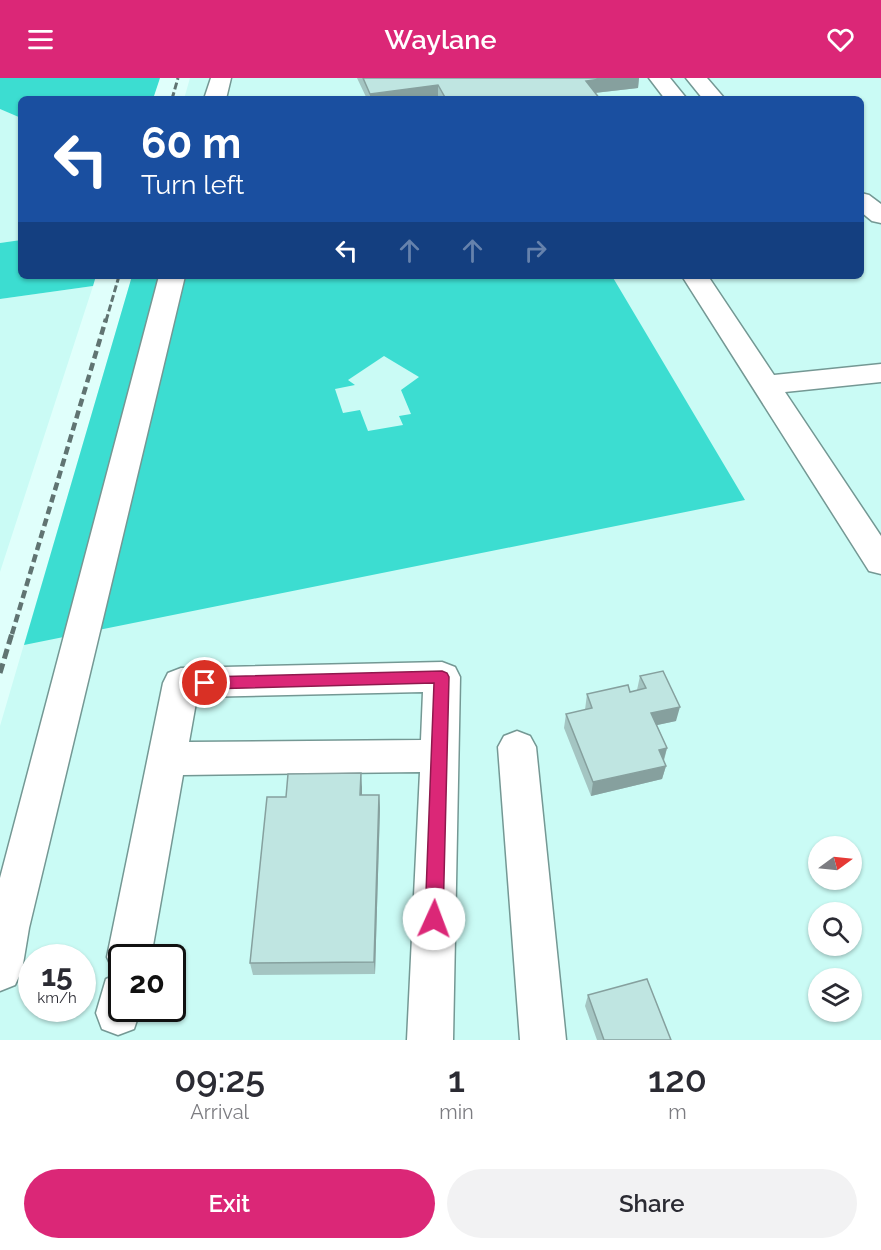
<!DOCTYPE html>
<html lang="en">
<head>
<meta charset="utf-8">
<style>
  :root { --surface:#fff; --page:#f2f2f3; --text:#2b2b33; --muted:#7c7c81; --accent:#db2777 }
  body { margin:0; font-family:Raleway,sans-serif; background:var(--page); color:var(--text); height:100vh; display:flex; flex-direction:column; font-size:22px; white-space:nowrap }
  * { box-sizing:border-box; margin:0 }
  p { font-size:20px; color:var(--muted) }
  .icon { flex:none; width:33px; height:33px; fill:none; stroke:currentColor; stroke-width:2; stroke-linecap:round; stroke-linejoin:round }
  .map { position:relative; height:962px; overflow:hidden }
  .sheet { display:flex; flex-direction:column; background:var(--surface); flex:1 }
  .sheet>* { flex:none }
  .banner { position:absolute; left:18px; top:18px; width:846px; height:183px; border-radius:9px; box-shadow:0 2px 4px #0004; background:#1a4fa0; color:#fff; overflow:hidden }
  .needle { width:39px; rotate:75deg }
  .tools { position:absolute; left:808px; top:758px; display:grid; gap:12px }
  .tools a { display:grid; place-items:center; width:54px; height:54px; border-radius:50%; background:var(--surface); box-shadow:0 2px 4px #0004; font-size:30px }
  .speed { position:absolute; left:18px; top:866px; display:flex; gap:12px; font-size:30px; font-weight:700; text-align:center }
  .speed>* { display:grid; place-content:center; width:78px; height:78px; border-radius:50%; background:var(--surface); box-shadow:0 2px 4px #0004; line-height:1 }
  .speed small { font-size:15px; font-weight:400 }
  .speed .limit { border:3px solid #111; border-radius:9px; background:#fff; color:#111 }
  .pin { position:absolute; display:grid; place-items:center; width:51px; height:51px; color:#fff; margin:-26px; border:3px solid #fff; border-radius:50%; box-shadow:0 2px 6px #0007 }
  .me { position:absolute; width:66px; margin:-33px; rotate:2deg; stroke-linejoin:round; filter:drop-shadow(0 0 4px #0008) }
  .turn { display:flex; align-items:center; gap:21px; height:126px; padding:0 24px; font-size:27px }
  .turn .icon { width:78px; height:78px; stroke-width:2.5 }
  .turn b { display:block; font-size:42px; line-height:51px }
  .lanes { display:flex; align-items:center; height:57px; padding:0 24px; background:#0003; justify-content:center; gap:30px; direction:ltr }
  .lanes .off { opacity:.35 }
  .eta { display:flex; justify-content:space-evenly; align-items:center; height:102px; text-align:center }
  .eta b { font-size:36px; font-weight:600; line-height:42px }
  .primary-button { display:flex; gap:12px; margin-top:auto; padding:12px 24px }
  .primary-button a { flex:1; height:69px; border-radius:36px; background:var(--accent); color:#fff; font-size:24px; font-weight:600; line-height:69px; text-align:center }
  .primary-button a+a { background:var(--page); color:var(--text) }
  header { display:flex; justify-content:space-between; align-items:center; height:78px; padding:0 24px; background:var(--accent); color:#fff; font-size:27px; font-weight:600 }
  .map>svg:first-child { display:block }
  .built { fill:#cafbf5; fill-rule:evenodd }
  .forest { fill:#3cddd1; fill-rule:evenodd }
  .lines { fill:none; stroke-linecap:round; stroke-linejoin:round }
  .minor-casing { stroke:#749894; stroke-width:3 }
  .minor { fill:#fff; fill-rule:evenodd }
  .rail-far2 { stroke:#607472; stroke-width:3; stroke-dasharray:7 3; stroke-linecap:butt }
  .rail-far1 { stroke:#607472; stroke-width:4.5; stroke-dasharray:8 4.5; stroke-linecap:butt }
  .rail { stroke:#607472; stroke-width:5; stroke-dasharray:10 5; stroke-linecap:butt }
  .wall { fill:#a4c5c2 }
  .shaded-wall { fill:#86a09e }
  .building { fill:#bfe5e1; stroke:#86a09e; stroke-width:1.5 }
  .route { fill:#db2777; stroke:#8e194d; stroke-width:1.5 }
</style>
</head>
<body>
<header><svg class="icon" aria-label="menu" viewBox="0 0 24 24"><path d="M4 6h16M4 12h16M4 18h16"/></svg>Waylane<svg class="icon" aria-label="heart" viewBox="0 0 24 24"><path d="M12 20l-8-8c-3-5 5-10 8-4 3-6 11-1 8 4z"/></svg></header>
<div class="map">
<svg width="881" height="962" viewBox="0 0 881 962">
  <rect width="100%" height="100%" fill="#e0fffb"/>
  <!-- built -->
  <path class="built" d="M 190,0 L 881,0 L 881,962 L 0,962 L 0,648 L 132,198 L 861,198 L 861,21 L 184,21 ZM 819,768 L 852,768 L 852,801 L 819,801 ZM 819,834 L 852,834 L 852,867 L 819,867 ZM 32,879 L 82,879 L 82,930 L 32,930 ZM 122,879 L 172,879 L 172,930 L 122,930 ZM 819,900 L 852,900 L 852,933 L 819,933 Z
    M 0,31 L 21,40 L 21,162 L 0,165 Z
    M 93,208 L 0,494 L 0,221 Z"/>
  <!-- forest -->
  <path class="forest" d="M 0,0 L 160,0 L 153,21 L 21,21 L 21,40 L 0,31 Z
    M 21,162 L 21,198 L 96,198 L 93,208 L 0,221 L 0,165 Z
    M 132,198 L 612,198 L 745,422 L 24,567 ZM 384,278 L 419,299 L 401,312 L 411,336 L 399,338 L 403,347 L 368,353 L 360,332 L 343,335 L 335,311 L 355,307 L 348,302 Z"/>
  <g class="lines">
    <defs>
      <path id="minor" d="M 211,0 L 231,0 L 226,21 L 204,21 Z
        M 649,0 L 670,0 L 687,21 L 665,21 Z
        M 686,0 L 707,0 L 725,21 L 703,21 Z
        M 861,115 L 869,117 L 881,126 L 881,145 L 872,143 L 861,134 Z
        M 159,198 L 185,198 L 29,850 L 22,892 L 15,907 L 0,913 L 0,800 Z
        M 682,198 L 708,198 L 774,297 L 881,286 L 881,304 L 785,314 L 881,458 L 881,496 L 869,493 Z
        M 442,584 L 455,589 L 460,599 L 453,962 L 407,962 L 420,694 L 183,697 L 151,879 L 122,879 L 122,930 L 141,930 L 134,951 L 118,957 L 102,951 L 96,935 L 106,901 L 118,896 L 114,894 L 107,879 L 163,605 L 168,595 L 181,590 ZM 423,614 L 421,662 L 189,664 L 197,619 Z
        M 517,653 L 530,658 L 536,669 L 566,962 L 520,962 L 498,669 L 504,658 Z"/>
    </defs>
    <!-- minor casing -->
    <use href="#minor" class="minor-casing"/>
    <!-- minor -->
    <use href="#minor" class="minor"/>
    <!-- rail-far2 -->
    <path class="rail-far2" d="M 172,21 L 178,0
      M 106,243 L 119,198"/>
    <!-- rail-far1 -->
    <path class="rail-far1" d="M 12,556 L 106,241"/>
    <!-- rail -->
    <path class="rail" d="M 0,595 L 12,555"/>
  </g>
  <!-- wall -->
  <path class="wall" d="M 357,0 L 639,0 L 638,10 L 595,15 L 600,21 L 367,21 Z
    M 640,598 L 676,643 L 657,647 L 667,670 L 664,683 L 666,688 L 662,701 L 591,718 L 564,650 L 566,636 L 585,632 L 587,616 L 630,614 L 637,612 Z
    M 362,709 L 362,717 L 379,717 L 380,730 L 375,896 L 253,897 L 250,885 L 286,719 Z
    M 588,917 L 671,962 L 597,962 L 585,928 Z"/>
  <!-- shaded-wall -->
  <path class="shaded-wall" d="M 608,0 L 639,0 L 638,10 L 585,16 L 586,3 Z
    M 438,7 L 438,21 L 370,21 L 370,16 Z
    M 680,629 L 676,643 L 648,649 L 651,635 Z
    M 667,670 L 663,684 L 659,672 Z
    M 666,688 L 662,701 L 591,718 L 593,704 Z
    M 361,695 L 362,709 L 362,731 L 360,717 Z
    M 379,717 L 380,730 L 375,896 L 374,884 Z"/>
  <!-- building -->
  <path class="building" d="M 363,0 L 608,0 L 586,3 L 600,21 L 446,21 L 438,7 L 370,16 Z
    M 663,593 L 680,629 L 651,635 L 667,670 L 659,672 L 666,688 L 593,704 L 566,636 L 592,630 L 587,616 L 628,607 L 630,614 L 646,610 L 640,598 Z
    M 361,695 L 360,717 L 379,717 L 374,884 L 250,885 L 267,719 L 286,719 L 288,696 Z
    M 647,901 L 671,962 L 604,962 L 588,917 Z"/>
  <!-- route -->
  <path class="route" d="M 442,593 L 447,595 L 449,599 L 443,841 L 440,846 L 434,849 L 428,846 L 425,841 L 434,605 L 205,611 L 200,609 L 198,605 L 200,600 L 205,599 Z"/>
</svg>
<div class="tools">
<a><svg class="needle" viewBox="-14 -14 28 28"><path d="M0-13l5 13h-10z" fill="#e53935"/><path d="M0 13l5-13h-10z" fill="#7c7c81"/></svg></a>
<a><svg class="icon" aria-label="search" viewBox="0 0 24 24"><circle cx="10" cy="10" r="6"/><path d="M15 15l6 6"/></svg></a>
<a><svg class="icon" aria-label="layers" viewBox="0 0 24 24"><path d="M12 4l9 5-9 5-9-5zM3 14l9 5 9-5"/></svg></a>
</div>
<div class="speed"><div>15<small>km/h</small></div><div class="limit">20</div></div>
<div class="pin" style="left:205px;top:605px;background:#d93025"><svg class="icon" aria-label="arrive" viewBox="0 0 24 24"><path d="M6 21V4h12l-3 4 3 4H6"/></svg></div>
<svg class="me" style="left:434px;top:841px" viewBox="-20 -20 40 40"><circle r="19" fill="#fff"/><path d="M0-13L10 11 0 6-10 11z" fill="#db2777"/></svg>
<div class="banner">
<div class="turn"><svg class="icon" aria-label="left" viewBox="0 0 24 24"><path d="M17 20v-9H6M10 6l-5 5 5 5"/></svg><div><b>60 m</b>Turn left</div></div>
<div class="lanes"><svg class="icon" aria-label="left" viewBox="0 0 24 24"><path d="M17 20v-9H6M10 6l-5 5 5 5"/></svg><svg class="icon off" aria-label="ahead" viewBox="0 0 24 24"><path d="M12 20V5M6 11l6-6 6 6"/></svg><svg class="icon off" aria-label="ahead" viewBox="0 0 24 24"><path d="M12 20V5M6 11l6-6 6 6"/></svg><svg class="icon off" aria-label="right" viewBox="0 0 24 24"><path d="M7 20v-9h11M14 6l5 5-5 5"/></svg></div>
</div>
</div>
<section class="sheet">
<div class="eta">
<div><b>09:25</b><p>Arrival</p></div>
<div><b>1</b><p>min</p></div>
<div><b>120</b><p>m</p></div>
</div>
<div class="primary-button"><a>Exit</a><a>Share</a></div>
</section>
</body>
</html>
